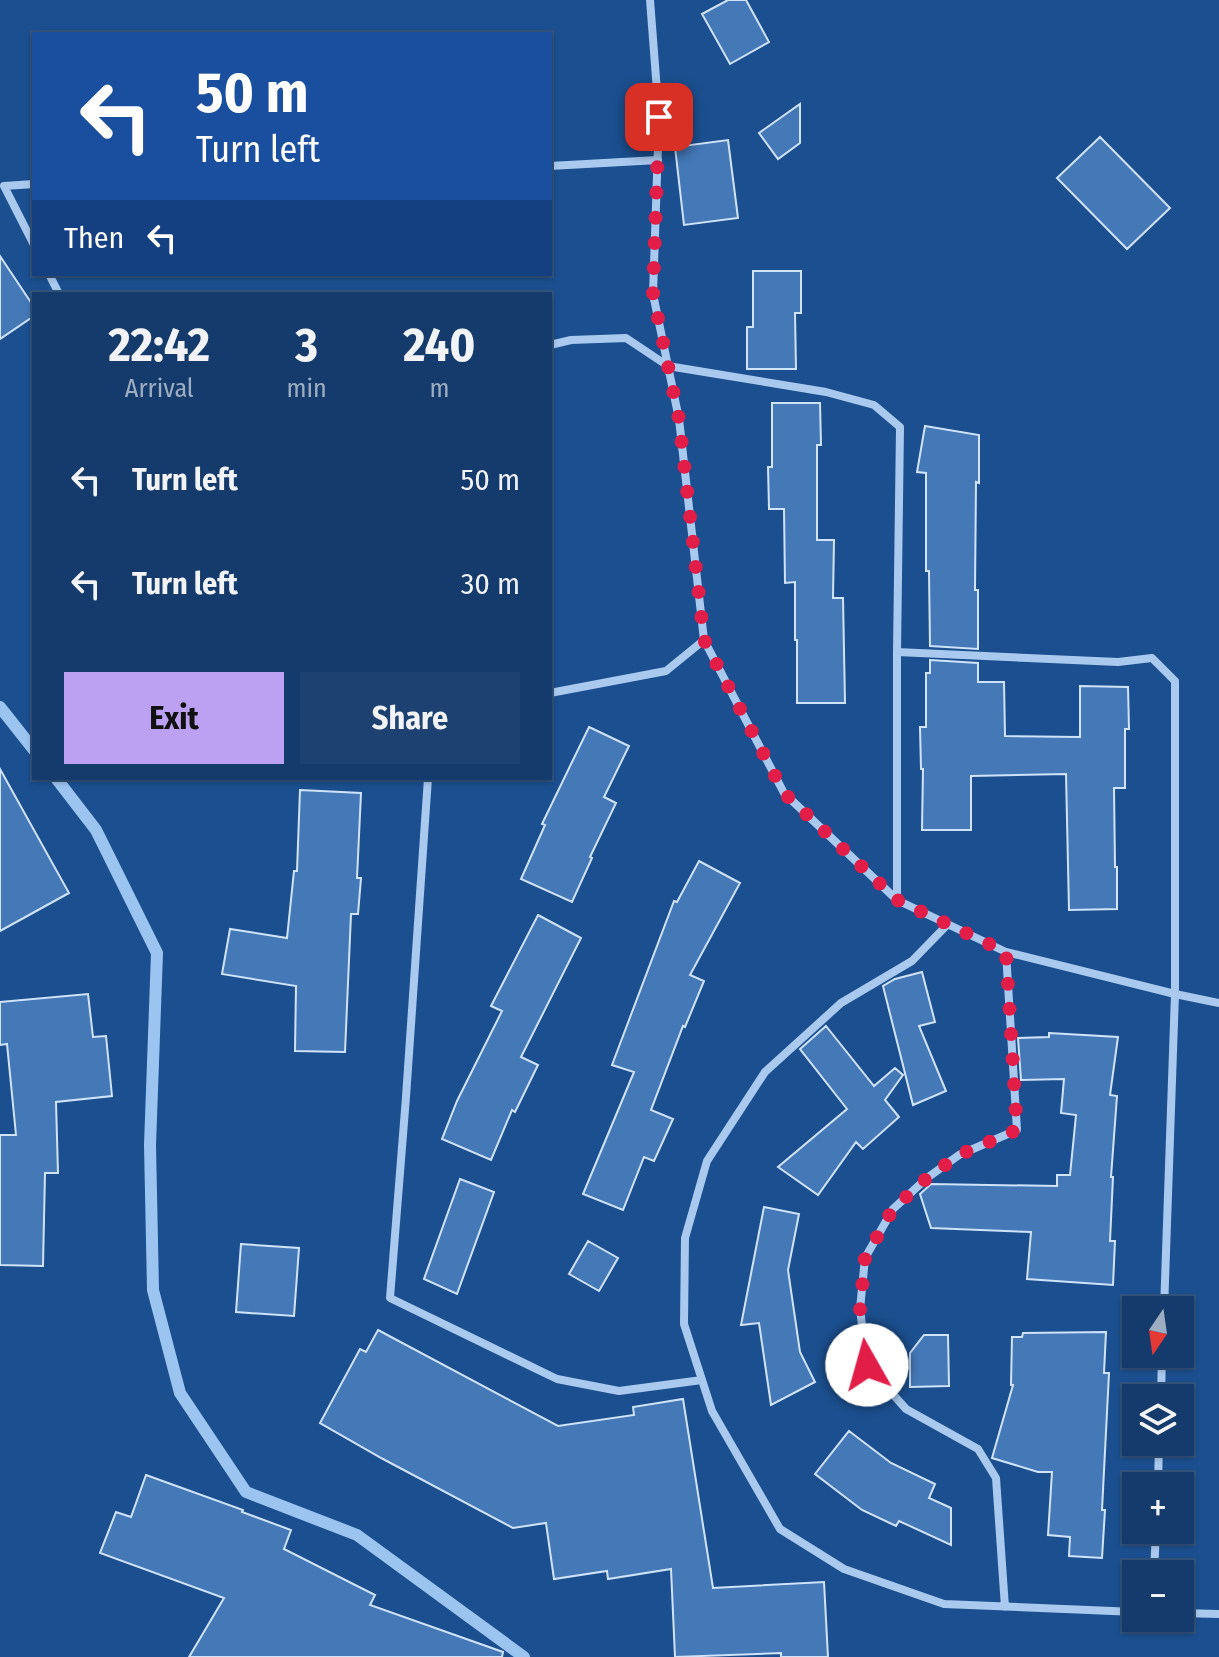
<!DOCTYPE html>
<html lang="en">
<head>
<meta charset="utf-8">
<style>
  :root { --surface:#143b6b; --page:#1d4271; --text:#f1f3f6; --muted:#9dadc1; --line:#33557e; --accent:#bca0f2 }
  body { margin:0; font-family:"Fira Sans Condensed",sans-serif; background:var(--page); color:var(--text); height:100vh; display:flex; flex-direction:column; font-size:30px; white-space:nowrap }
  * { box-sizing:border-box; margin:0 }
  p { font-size:26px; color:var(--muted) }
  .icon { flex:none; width:44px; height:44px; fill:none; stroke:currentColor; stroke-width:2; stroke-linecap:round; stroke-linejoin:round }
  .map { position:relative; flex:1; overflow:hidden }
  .drawer { position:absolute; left:32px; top:292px; width:520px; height:488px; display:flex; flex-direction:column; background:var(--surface); border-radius:0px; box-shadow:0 2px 6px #0004,0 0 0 2px var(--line) }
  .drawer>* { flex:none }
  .top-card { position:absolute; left:32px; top:32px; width:520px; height:244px; border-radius:0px; box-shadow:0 2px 6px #0004,0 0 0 2px var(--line); background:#1a4fa0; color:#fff; overflow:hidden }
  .needle { width:52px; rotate:193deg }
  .controls { position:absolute; left:1122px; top:1296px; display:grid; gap:16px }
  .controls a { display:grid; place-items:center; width:72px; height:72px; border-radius:0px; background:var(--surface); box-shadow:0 2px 6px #0004,0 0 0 2px var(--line); font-size:40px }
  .pin { position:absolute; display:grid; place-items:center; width:68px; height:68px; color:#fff; margin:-34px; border-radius:16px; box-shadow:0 4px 12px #0006 }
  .me { position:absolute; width:88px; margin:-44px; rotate:353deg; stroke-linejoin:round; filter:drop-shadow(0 0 6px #0008) }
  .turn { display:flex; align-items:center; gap:28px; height:168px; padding:0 32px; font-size:36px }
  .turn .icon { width:104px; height:104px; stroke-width:2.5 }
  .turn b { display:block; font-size:56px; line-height:68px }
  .then { display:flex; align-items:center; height:76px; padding:0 32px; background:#0003; gap:16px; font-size:30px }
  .eta { display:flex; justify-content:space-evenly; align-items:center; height:136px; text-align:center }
  .eta b { font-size:48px; font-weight:700; line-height:56px }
  .primary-button { display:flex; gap:16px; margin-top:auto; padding:16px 32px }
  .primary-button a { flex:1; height:92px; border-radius:0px; background:var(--accent); color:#111; font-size:32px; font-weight:700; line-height:92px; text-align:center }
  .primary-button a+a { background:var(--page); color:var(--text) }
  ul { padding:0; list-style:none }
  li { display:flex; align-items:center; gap:24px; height:104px; padding:0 32px }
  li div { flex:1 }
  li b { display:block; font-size:30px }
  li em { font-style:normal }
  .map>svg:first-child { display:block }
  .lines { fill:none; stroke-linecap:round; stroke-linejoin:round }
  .stream { stroke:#9cc4f0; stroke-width:12 }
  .building { fill:#4478b7; stroke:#cfe3fa; stroke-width:2 }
  .minor { stroke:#a9c9ee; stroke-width:8 }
  .route { stroke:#e11d48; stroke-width:14; stroke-dasharray:0 25.2 }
</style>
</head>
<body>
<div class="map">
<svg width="1219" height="1657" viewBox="0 0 1219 1657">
  <rect width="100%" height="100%" fill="#1b4f8f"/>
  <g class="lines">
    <!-- stream -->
    <path class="stream" d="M 0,707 L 34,750
      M 56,778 L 96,830 L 157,953 L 150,1145 L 153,1290 L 180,1393 L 246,1492 L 357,1535 L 524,1657"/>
  </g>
  <!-- building -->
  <path class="building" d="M 728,0 L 746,0 L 769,42 L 730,64 L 702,14 Z
    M 800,104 L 800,143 L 778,159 L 759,133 Z
    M 1100,137 L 1170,208 L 1127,249 L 1057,178 Z
    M 728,140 L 738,218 L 684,225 L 675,147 Z
    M 0,256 L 34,307 L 34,316 L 0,339 Z
    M 753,271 L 801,271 L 801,313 L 795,313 L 796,369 L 747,369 L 747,327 L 753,327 Z
    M 772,403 L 820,403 L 821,445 L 817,445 L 817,540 L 834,540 L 833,598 L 843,598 L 845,703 L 797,703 L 797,640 L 795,640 L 795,582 L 785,583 L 784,509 L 769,509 L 768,467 L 772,467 Z
    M 925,426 L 979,435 L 979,483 L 976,482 L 975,590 L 978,590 L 978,649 L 930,646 L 929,571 L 926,571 L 926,473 L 917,472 Z
    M 930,660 L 978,663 L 978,682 L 1004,682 L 1005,736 L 1080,737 L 1080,686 L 1128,687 L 1129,729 L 1125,729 L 1125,788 L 1114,788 L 1115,867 L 1117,867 L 1117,909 L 1069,910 L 1066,774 L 971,776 L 971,830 L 922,830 L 923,769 L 921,769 L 920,727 L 926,727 L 926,673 L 930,673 Z
    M 589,727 L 629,746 L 604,797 L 616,803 L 590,857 L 592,858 L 572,902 L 521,879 L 545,825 L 542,824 Z
    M 0,769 L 69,893 L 0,931 Z
    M 300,790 L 361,793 L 357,878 L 361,878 L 358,914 L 351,914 L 345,1052 L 295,1051 L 296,986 L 222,974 L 230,929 L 287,938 L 294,871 L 297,871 Z
    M 699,861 L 740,883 L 690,975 L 704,981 L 685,1027 L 683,1026 L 651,1110 L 673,1119 L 654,1161 L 644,1157 L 623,1210 L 583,1194 L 634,1072 L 612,1065 L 674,901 L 677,902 Z
    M 538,915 L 581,938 L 521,1057 L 538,1065 L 515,1112 L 512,1110 L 491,1160 L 442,1139 L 457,1101 L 502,1011 L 491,1006 Z
    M 922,972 L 935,1022 L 919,1026 L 946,1091 L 913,1105 L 883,986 L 895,979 Z
    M 88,994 L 93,1037 L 106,1036 L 112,1096 L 56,1102 L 58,1173 L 45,1173 L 43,1266 L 0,1265 L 0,1135 L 16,1135 L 7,1044 L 0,1045 L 0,1002 Z
    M 826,1026 L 874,1086 L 895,1068 L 903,1075 L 885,1100 L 899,1117 L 863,1149 L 856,1142 L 818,1195 L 778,1167 L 847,1109 L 800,1049 Z
    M 1049,1033 L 1118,1037 L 1110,1095 L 1117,1096 L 1111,1177 L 1113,1177 L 1110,1241 L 1115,1241 L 1113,1285 L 1027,1279 L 1031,1232 L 931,1228 L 920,1194 L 931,1184 L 1057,1186 L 1057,1175 L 1070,1175 L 1076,1115 L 1061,1113 L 1064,1079 L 1021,1080 L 1018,1038 L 1049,1037 Z
    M 460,1179 L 494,1192 L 457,1294 L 424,1279 Z
    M 764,1207 L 799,1214 L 788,1270 L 800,1352 L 815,1382 L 771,1405 L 759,1323 L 741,1325 Z
    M 588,1241 L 618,1258 L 599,1291 L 569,1274 Z
    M 241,1244 L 299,1248 L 294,1316 L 236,1312 Z
    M 378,1330 L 558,1426 L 634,1415 L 633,1407 L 683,1399 L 713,1588 L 824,1582 L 828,1657 L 781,1657 L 781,1653 L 675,1657 L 671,1569 L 608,1579 L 607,1571 L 554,1579 L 546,1523 L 513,1528 L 383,1459 L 320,1423 L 360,1349 L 366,1352 Z
    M 1106,1332 L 1104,1373 L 1109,1373 L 1102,1510 L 1105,1510 L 1102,1558 L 1069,1556 L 1070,1537 L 1048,1535 L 1052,1472 L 1038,1472 L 992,1458 L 1013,1385 L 1011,1385 L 1012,1337 L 1022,1337 L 1023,1333 Z
    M 924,1335 L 948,1335 L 949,1386 L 910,1387 L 910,1353 Z
    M 849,1431 L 891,1463 L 935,1484 L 929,1498 L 951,1508 L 951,1545 L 899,1521 L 896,1526 L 862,1510 L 815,1474 Z
    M 146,1475 L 243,1510 L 242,1512 L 291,1530 L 284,1549 L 375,1595 L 370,1605 L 503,1652 L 502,1657 L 189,1657 L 224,1598 L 100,1553 L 116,1512 L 131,1517 Z"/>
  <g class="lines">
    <!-- minor -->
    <path class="minor" d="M 650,0 L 659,117 L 653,294 L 679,419 L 704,640 L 784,793 L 897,900 L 1006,952 L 1175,994 L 1219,1003
      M 550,166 L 658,160
      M 34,184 L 4,186 L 34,245
      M 49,274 L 59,294
      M 550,345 L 571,340 L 626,338 L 668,366 L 826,392 L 874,405 L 900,427 L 897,652
      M 550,693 L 666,671 L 704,640
      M 428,778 L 406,1097 L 390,1298 L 557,1379 L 619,1391 L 702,1380
      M 897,900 L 897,652 L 1118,662 L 1152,658 L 1175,681 L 1175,994 L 1164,1310
      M 948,924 L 912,961 L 841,1003 L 765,1072 L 707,1161 L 685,1238 L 684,1324 L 712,1411 L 780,1529 L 844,1569 L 944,1604 L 1136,1612
      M 1161,1398 L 1162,1354
      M 1158,1486 L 1159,1442
      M 1154,1574 L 1156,1530
      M 1005,1607 L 996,1478 L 978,1449 L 906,1409 L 867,1365 L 860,1309 L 865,1258 L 893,1209 L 927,1178 L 959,1155 L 1017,1130 L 1006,952
      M 1180,1613 L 1219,1614"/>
  </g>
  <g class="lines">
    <!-- route -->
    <path class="route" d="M 659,117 L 653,294 L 679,419 L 704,640 L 784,793 L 897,900 L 1006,952 L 1017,1130 L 959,1155 L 927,1178 L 893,1209 L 865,1258 L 860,1309 L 867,1365"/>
  </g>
</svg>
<div class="controls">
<a><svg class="needle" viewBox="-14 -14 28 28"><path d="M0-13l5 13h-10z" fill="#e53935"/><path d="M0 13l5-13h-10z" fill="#9dadc1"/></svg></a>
<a><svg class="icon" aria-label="layers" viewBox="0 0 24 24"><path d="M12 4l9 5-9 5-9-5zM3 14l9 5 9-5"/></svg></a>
<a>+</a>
<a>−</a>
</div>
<div class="pin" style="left:659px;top:117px;background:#d93025"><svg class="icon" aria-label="arrive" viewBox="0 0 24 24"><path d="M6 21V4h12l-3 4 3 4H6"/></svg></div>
<svg class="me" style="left:867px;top:1365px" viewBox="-20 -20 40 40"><circle r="19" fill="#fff"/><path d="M0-13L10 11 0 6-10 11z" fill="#e11d48"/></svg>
<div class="top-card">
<div class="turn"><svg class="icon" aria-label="left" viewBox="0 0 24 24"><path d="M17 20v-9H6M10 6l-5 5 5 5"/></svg><div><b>50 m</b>Turn left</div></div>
<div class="then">Then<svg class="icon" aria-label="left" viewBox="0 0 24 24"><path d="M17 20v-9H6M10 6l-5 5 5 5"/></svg></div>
</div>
<section class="drawer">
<div class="eta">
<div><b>22:42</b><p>Arrival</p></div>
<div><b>3</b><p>min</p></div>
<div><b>240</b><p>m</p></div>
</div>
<ul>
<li><svg class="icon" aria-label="left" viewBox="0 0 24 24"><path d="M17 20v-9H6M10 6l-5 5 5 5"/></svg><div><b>Turn left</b></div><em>50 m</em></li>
<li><svg class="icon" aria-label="left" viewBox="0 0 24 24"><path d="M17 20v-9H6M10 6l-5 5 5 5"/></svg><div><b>Turn left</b></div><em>30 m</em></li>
</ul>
<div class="primary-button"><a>Exit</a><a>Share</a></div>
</section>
</div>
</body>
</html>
